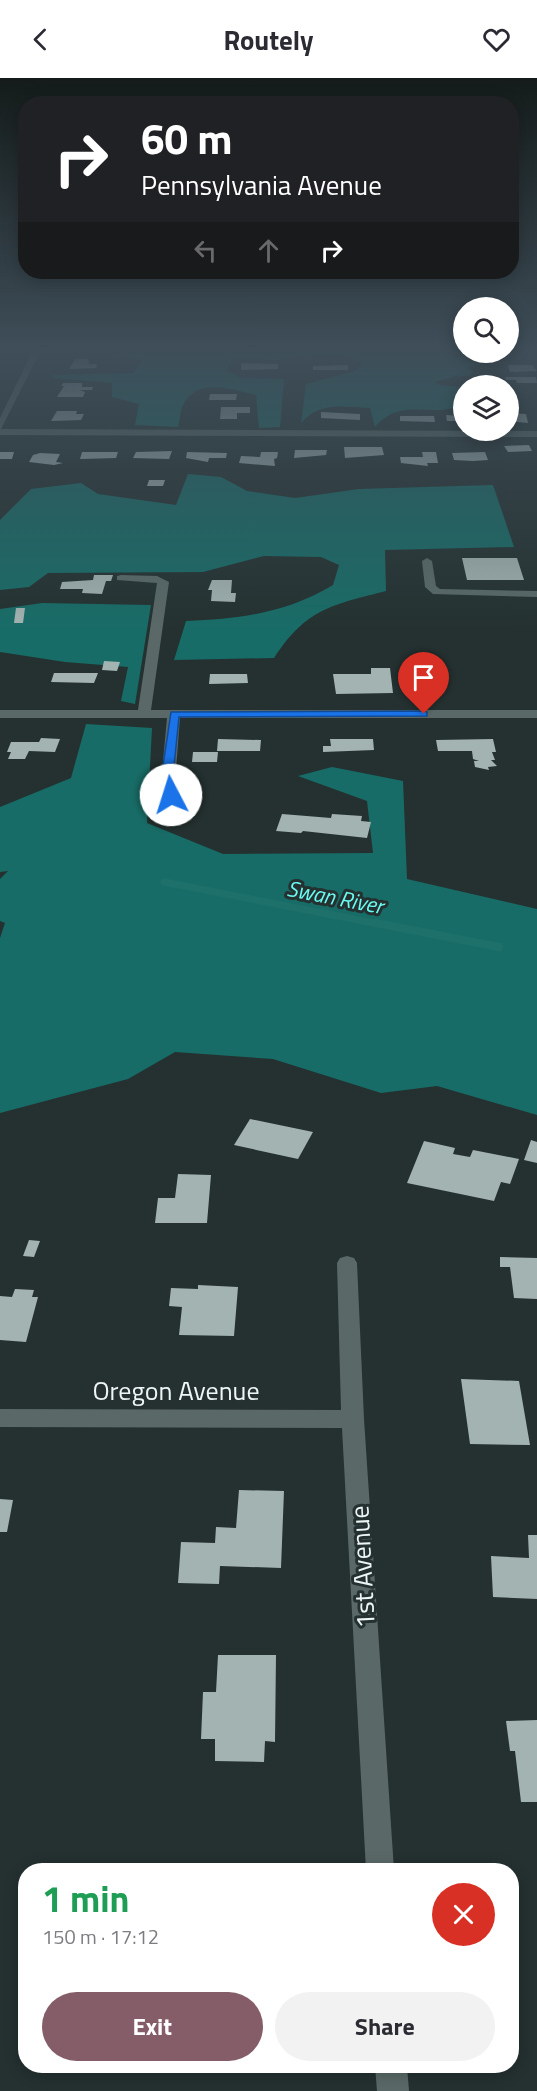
<!DOCTYPE html>
<html lang="en">
<head>
<meta charset="utf-8">
<style>
  :root { --surface:#fff; --page:#f2f2f3; --text:#2b2b33; --muted:#7c7c81; --accent:#855d68 }
  body { margin:0; font-family:"Titillium Web",sans-serif; background:var(--page); color:var(--text); height:100vh; display:flex; flex-direction:column; font-size:22px; white-space:nowrap }
  * { box-sizing:border-box; margin:0 }
  p { font-size:20px; color:var(--muted) }
  .icon { flex:none; width:33px; height:33px; fill:none; stroke:currentColor; stroke-width:2; stroke-linecap:round; stroke-linejoin:round }
  .map { position:relative; flex:1; overflow:hidden }
  .sheet { position:absolute; left:18px; top:1785px; width:501px; height:210px; display:flex; flex-direction:column; background:var(--surface); border-radius:24px; box-shadow:0 3px 15px #0003 }
  .sheet>* { flex:none }
  .guide { position:absolute; left:18px; top:18px; width:501px; height:183px; border-radius:24px; box-shadow:0 3px 15px #0003; background:#202124; color:#fff; overflow:hidden }
  .fabs { position:absolute; left:453px; top:219px; display:grid; gap:12px }
  .fabs a { display:grid; place-items:center; width:66px; height:66px; border-radius:50%; background:var(--surface); box-shadow:0 3px 15px #0003; font-size:30px }
  .pin { position:absolute; display:grid; place-items:center; width:51px; height:51px; color:#fff; margin:-62px -26px; border-radius:50% 50% 50% 0; rotate:-45deg; box-shadow:0 0 6px #0007 }
  .pin .icon { rotate:45deg }
  .me { position:absolute; width:66px; margin:-33px; rotate:355deg; stroke-linejoin:round; filter:drop-shadow(0 0 4px #0008) }
  .turn { display:flex; align-items:center; gap:21px; height:126px; padding:0 24px; font-size:27px }
  .turn .icon { width:78px; height:78px; stroke-width:2.5 }
  .turn b { display:block; font-size:42px; line-height:51px }
  .lanes { display:flex; align-items:center; height:57px; padding:0 24px; background:#0003; justify-content:center; gap:30px; direction:ltr }
  .lanes .off { opacity:.35 }
  .round { display:grid; place-items:center; flex:none; width:63px; height:63px; border-radius:32px; background:var(--page) }
  .head { display:flex; align-items:center; justify-content:space-between; height:102px; padding:0 24px }
  h1 { font-size:36px; font-weight:700; line-height:45px; color:#1e9e55 }
  .primary-button { display:flex; gap:12px; margin-top:auto; padding:12px 24px }
  .primary-button a { flex:1; height:69px; border-radius:36px; background:var(--accent); color:#fff; font-size:24px; font-weight:700; line-height:69px; text-align:center }
  .primary-button a+a { background:var(--page); color:var(--text) }
  header { display:flex; justify-content:space-between; align-items:center; height:78px; padding:0 24px; background:var(--surface); font-size:27px; font-weight:700 }
  .map>svg:first-child { display:block }
  .forest { fill:#186c67 }
  .lines { fill:none; stroke-linecap:round; stroke-linejoin:round }
  .stream-far1 { stroke:#1e716b; stroke-width:7 }
  .stream { stroke:#1e716b; stroke-width:8 }
  .building { fill:#a3b3b1 }
  .minor { fill:#5a6967; fill-rule:evenodd }
  .route { fill:#1a73e8; stroke:#114b97; stroke-width:1.5 }
  .labels { text-anchor:middle; dominant-baseline:central; stroke-width:6; stroke-linejoin:round; paint-order:stroke }
  .water-label { font-size:22px; font-style:italic; fill:#6afcf2; stroke:#243130 }
  .near-street-label { font-size:26px; fill:#edf6f5; stroke:#243130 }
</style>
</head>
<body>
<header><svg class="icon" aria-label="back" viewBox="0 0 24 24"><path d="M15 5l-7 7 7 7"/></svg>Routely<svg class="icon" aria-label="heart" viewBox="0 0 24 24"><path d="M12 20l-8-8c-3-5 5-10 8-4 3-6 11-1 8 4z"/></svg></header>
<div class="map">
<svg width="537" height="2013" viewBox="0 0 537 2013">
  <rect width="100%" height="100%" fill="#243130"/>
  <!-- forest -->
  <path class="forest" d="M 166,270 L 432,270 L 483,287 L 467,289 L 473,294 L 469,298 L 456,298 L 435,304 L 440,307 L 463,309 L 463,326 C 434,342 402,317 375,349 L 370,330 C 342,329 320,323 301,345 L 306,306 L 355,293 L 363,286 C 336,268 305,280 275,282 C 261,282 246,280 232,280 L 227,293 L 242,300 L 284,301 L 280,349 L 259,350 L 256,317 C 232,312 199,299 184,325 C 180,331 180,343 178,349 L 135,347 L 139,326 L 112,319 L 112,305 L 53,300 L 52,297 L 133,295 L 142,282 L 103,277 Z
    M 188,396 L 221,399 L 247,413 L 295,420 L 359,411 L 493,407 L 514,469 L 385,472 L 386,513 C 332,527 307,530 274,580 L 174,582 L 186,543 C 240,541 286,535 333,507 L 339,487 L 321,479 L 264,478 L 203,494 L 48,495 L 29,509 L 0,512 L 0,442 L 31,411 L 81,405 L 98,416 L 176,427 Z
    M 42,525 L 151,527 L 135,626 L 121,623 L 128,589 L 65,584 L 0,574 L 0,531 Z
    M 86,646 L 152,650 L 147,745 L 223,776 L 373,775 L 367,723 L 298,698 L 332,689 L 403,703 L 407,801 L 537,831 L 537,1037 L 437,1008 L 381,1015 L 273,981 L 175,974 L 128,1001 L 0,1035 L 0,860 L 5,845 L 0,843 L 0,801 L 8,793 L 0,794 L 0,729 L 71,700 Z"/>
  <g class="lines">
    <!-- stream-far1 -->
    <path class="stream-far1" d="M 164,804 L 384,847"/>
    <!-- stream -->
    <path class="stream" d="M 376,845 L 499,869"/>
  </g>
  <!-- building -->
  <path class="building" d="M 75,281 L 88,281 L 89,286 L 97,286 L 96,290 L 69,291 Z
    M 241,285 L 278,286 L 278,291 L 241,292 Z
    M 348,287 L 348,292 L 313,292 L 313,288 Z
    M 508,287 L 532,287 L 537,293 L 510,294 Z
    M 505,299 L 536,299 L 537,305 L 517,305 L 516,302 L 506,302 Z
    M 63,305 L 82,305 L 82,309 L 93,309 L 92,312 L 80,312 L 85,314 L 83,319 L 57,319 L 64,308 L 61,308 Z
    M 210,316 L 237,316 L 236,322 L 209,322 Z
    M 221,329 L 250,329 L 250,335 L 237,335 L 237,341 L 220,341 Z
    M 57,333 L 77,333 L 76,336 L 84,336 L 81,342 L 51,343 Z
    M 321,334 L 360,336 L 360,342 L 321,340 Z
    M 508,335 L 526,336 L 528,345 L 508,343 Z
    M 446,337 L 464,338 L 464,348 L 462,343 L 447,343 Z
    M 400,338 L 434,338 L 435,344 L 400,343 Z
    M 529,367 L 532,373 L 508,374 L 504,368 Z
    M 344,369 L 382,369 L 384,377 L 345,380 Z
    M 295,372 L 327,372 L 326,377 L 294,380 Z
    M 172,373 L 169,381 L 133,380 L 136,374 Z
    M 0,374 L 14,374 L 12,381 L 0,381 Z
    M 82,374 L 118,374 L 116,380 L 80,381 Z
    M 187,374 L 227,375 L 226,380 L 209,380 L 208,384 L 186,380 Z
    M 261,374 L 278,374 L 277,380 L 274,381 L 275,388 L 239,385 L 241,378 L 260,379 Z
    M 422,374 L 436,374 L 438,385 L 427,385 L 428,388 L 401,385 L 400,379 L 423,379 Z
    M 485,374 L 488,382 L 473,383 L 454,382 L 452,375 Z
    M 40,375 L 60,376 L 56,384 L 63,385 L 54,387 L 29,384 L 33,377 Z
    M 149,402 L 165,402 L 163,408 L 147,408 Z
    M 462,480 L 517,480 L 524,502 L 467,502 Z
    M 94,497 L 113,497 L 111,503 L 106,503 L 102,516 L 82,515 L 83,511 L 60,511 L 62,504 L 93,502 Z
    M 212,502 L 232,502 L 231,515 L 236,515 L 235,524 L 211,523 L 212,512 L 208,512 Z
    M 16,530 L 25,530 L 23,545 L 14,545 Z
    M 104,583 L 120,584 L 117,593 L 102,592 Z
    M 371,590 L 390,590 L 393,615 L 336,616 L 333,596 L 371,596 Z
    M 54,595 L 98,595 L 94,605 L 51,604 Z
    M 210,596 L 247,596 L 248,605 L 209,606 Z
    M 41,660 L 60,661 L 55,674 L 29,673 L 25,681 L 8,681 L 11,674 L 7,674 L 11,664 L 39,664 Z
    M 218,661 L 261,662 L 260,673 L 217,673 Z
    M 330,661 L 373,661 L 374,672 L 323,674 L 323,668 L 331,668 Z
    M 493,661 L 496,674 L 492,674 L 495,682 L 491,682 L 497,688 L 488,689 L 489,692 L 475,689 L 474,683 L 479,683 L 473,681 L 472,673 L 438,673 L 436,662 Z
    M 193,674 L 218,674 L 217,684 L 192,684 Z
    M 282,736 L 331,740 L 332,736 L 362,738 L 361,743 L 371,744 L 367,760 L 303,753 L 301,755 L 276,753 Z
    M 250,1041 L 313,1054 L 298,1081 L 234,1067 Z
    M 531,1062 L 537,1064 L 537,1085 L 524,1082 Z
    M 424,1063 L 455,1070 L 453,1076 L 470,1079 L 473,1072 L 519,1081 L 510,1106 L 501,1104 L 494,1123 L 407,1105 Z
    M 178,1096 L 211,1097 L 207,1145 L 155,1145 L 158,1120 L 175,1120 Z
    M 29,1162 L 40,1163 L 34,1179 L 23,1178 Z
    M 500,1179 L 537,1180 L 537,1221 L 514,1220 L 510,1189 L 500,1189 Z
    M 198,1207 L 238,1209 L 234,1258 L 179,1257 L 182,1229 L 169,1228 L 171,1210 L 198,1211 Z
    M 15,1211 L 34,1212 L 32,1219 L 38,1219 L 26,1264 L 0,1262 L 0,1218 L 12,1219 Z
    M 461,1301 L 519,1303 L 530,1367 L 470,1366 Z
    M 239,1412 L 284,1413 L 281,1490 L 220,1488 L 219,1506 L 178,1505 L 181,1464 L 215,1465 L 216,1449 L 236,1450 Z
    M 0,1421 L 13,1422 L 7,1454 L 0,1454 Z
    M 528,1457 L 537,1457 L 537,1521 L 493,1519 L 491,1478 L 529,1480 Z
    M 218,1577 L 276,1577 L 275,1664 L 265,1663 L 264,1684 L 215,1683 L 215,1661 L 201,1661 L 203,1614 L 216,1614 Z
    M 537,1642 L 537,1724 L 521,1724 L 515,1673 L 510,1673 L 506,1643 Z"/>
  <g class="lines">
    <!-- minor -->
    <path class="minor" d="M 34,270 L 42,270 L 1,351 L 537,353 L 537,359 L 0,357 L 0,340 Z
      M 427,480 L 432,483 L 436,508 L 440,511 L 537,513 L 537,519 L 433,516 L 425,509 L 422,483 Z
      M 121,497 L 157,498 L 169,504 L 151,632 L 537,632 L 537,640 L 180,640 L 175,705 L 182,721 L 191,726 L 184,730 L 171,727 L 161,705 L 167,640 L 0,640 L 0,632 L 138,632 L 157,505 L 117,502 L 117,498 Z
      M 347,1178 L 354,1180 L 357,1185 L 364,1341 L 394,1792 L 366,1792 L 342,1350 L 0,1349 L 0,1331 L 341,1332 L 337,1185 L 340,1180 Z
      M 375,1988 L 407,1988 L 409,2013 L 377,2013 Z"/>
  </g>
  <!-- sky -->
  <linearGradient id="sky" x2="0" y2="1"><stop stop-color="#141b1a"/><stop offset="0.49" stop-color="#3f4e59"/><stop offset="1" stop-color="#3f4e59" stop-opacity="0"/></linearGradient>
  <rect width="537" height="552" fill="url(#sky)"/>
  <!-- route -->
  <path class="route" d="M 424,633 L 427,634 L 427,638 L 179,639 L 174,688 L 176,717 L 171,720 L 166,717 L 163,688 L 171,634 Z"/>
  <g class="labels">
    <!-- water labels -->
    <g class="water-label">
      <text transform="translate(335 819) rotate(11)">Swan River</text>
    </g>
    <!-- near-street labels -->
    <g class="near-street-label">
      <text x="176" y="1312">Oregon Avenue</text>
      <text transform="translate(362 1489) rotate(-93)">1st Avenue</text>
    </g>
  </g>
</svg>
<div class="fabs">
<a><svg class="icon" aria-label="search" viewBox="0 0 24 24"><circle cx="10" cy="10" r="6"/><path d="M15 15l6 6"/></svg></a>
<a><svg class="icon" aria-label="layers" viewBox="0 0 24 24"><path d="M12 4l9 5-9 5-9-5zM3 14l9 5 9-5"/></svg></a>
</div>
<div class="pin" style="left:424px;top:636px;background:#d93025"><svg class="icon" aria-label="arrive" viewBox="0 0 24 24"><path d="M6 21V4h12l-3 4 3 4H6"/></svg></div>
<svg class="me" style="left:171px;top:717px" viewBox="-20 -20 40 40"><circle r="19" fill="#fff"/><path d="M0-13L10 11 0 6-10 11z" fill="#1a73e8"/></svg>
<div class="guide">
<div class="turn"><svg class="icon" aria-label="right" viewBox="0 0 24 24"><path d="M7 20v-9h11M14 6l5 5-5 5"/></svg><div><b>60 m</b>Pennsylvania Avenue</div></div>
<div class="lanes"><svg class="icon off" aria-label="left" viewBox="0 0 24 24"><path d="M17 20v-9H6M10 6l-5 5 5 5"/></svg><svg class="icon off" aria-label="ahead" viewBox="0 0 24 24"><path d="M12 20V5M6 11l6-6 6 6"/></svg><svg class="icon" aria-label="right" viewBox="0 0 24 24"><path d="M7 20v-9h11M14 6l5 5-5 5"/></svg></div>
</div>
<section class="sheet">
<div class="head"><div><h1>1 min</h1><p>150 m · 17:12</p></div><a class="round" style="background:#d93025;color:#fff"><svg class="icon" aria-label="close" viewBox="0 0 24 24"><path d="M6 6l12 12M18 6L6 18"/></svg></a></div>
<div class="primary-button"><a>Exit</a><a>Share</a></div>
</section>
</div>
</body>
</html>
